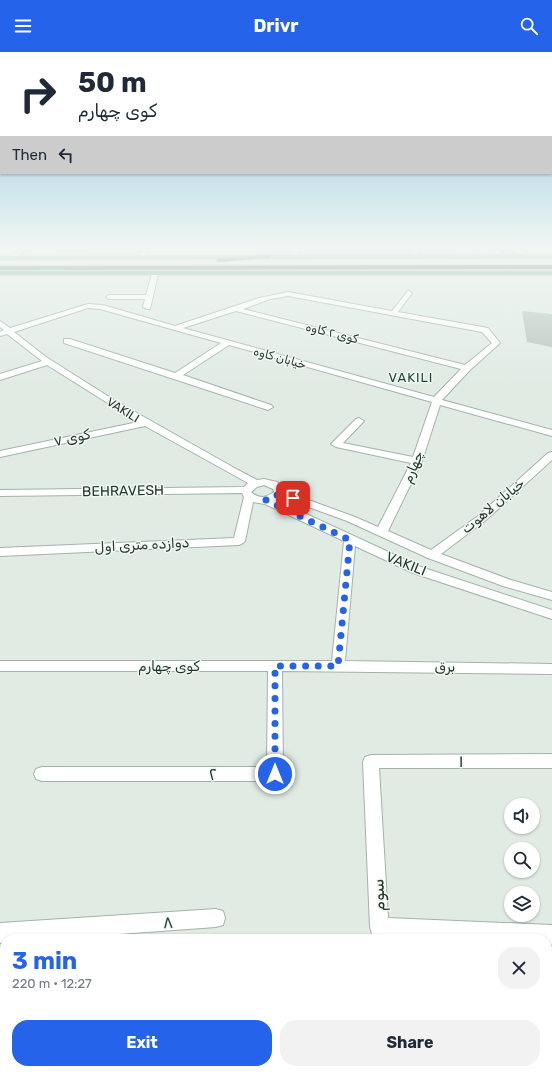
<!DOCTYPE html>
<html lang="en">
<head>
<meta charset="utf-8">
<style>
  :root { --surface:#fff; --page:#f2f2f3; --text:#1f2937; --muted:#747a83; --accent:#2563eb }
  body { margin:0; font-family:Rubik,Vazirmatn,sans-serif; background:var(--page); color:var(--text); height:100vh; display:flex; flex-direction:column; font-size:15px; white-space:nowrap }
  * { box-sizing:border-box; margin:0 }
  p { font-size:13px; color:var(--muted) }
  .icon { flex:none; width:22px; height:22px; fill:none; stroke:currentColor; stroke-width:2; stroke-linecap:round; stroke-linejoin:round }
  .map { position:relative; flex:1; overflow:hidden }
  .details { position:absolute; left:0px; top:882px; width:552px; height:140px; display:flex; flex-direction:column; background:var(--surface); border-radius:16px 16px 0 0; box-shadow:0 1px 3px #0004 }
  .details>* { flex:none }
  .top-card { position:absolute; left:0px; top:0px; width:552px; height:122px; box-shadow:0 1px 3px #0004; background:#fff; color:var(--text); overflow:hidden }
  .fabs { position:absolute; left:504px; top:746px; display:grid; gap:8px }
  .fabs a { display:grid; place-items:center; width:36px; height:36px; border-radius:50%; background:var(--surface); box-shadow:0 1px 3px #0004; font-size:20px }
  .pin { position:absolute; display:grid; place-items:center; width:34px; height:34px; color:#fff; margin:-17px; border-radius:8px; box-shadow:0 2px 6px #0006 }
  .me { position:absolute; width:44px; margin:-22px; rotate:0deg; stroke-linejoin:round; filter:drop-shadow(0 0 3px #0008) }
  .turn { display:flex; align-items:center; gap:14px; height:84px; padding:0 12px; font-size:18px }
  .turn .icon { width:52px; height:52px; stroke-width:2.5 }
  .turn b { display:block; font-size:28px; line-height:34px }
  .then { display:flex; align-items:center; height:38px; padding:0 12px; background:#0003; gap:8px; font-size:15px }
  .round { display:grid; place-items:center; flex:none; width:42px; height:42px; border-radius:16px; background:var(--page) }
  .headline { display:flex; align-items:center; justify-content:space-between; height:68px; padding:0 12px }
  h1 { font-size:24px; font-weight:700; line-height:30px; color:var(--accent) }
  .cta { display:flex; gap:8px; margin-top:auto; padding:8px 12px }
  .cta a { flex:1; height:46px; border-radius:16px; background:var(--accent); color:#fff; font-size:16px; font-weight:700; line-height:46px; text-align:center }
  .cta a+a { background:var(--page); color:var(--text) }
  header { display:flex; justify-content:space-between; align-items:center; height:52px; padding:0 12px; background:var(--accent); color:#fff; font-size:18px; font-weight:700 }
  .map>svg:first-child { display:block }
  .building { fill:#b6c5bc }
  .lines { fill:none; stroke-linecap:round; stroke-linejoin:round }
  .minor-casing { stroke:#a3b2aa; stroke-width:2 }
  .major-casing { stroke:#c1c8c4; stroke-width:2 }
  .highway-casing { stroke:#c1c8c4; stroke-width:2 }
  .minor { fill:#fff; fill-rule:evenodd }
  .major { fill:#669f84; fill-rule:evenodd }
  .highway { fill:#2f654e; fill-rule:evenodd }
  .route { stroke:#2563eb; stroke-width:7; stroke-dasharray:0 12.6 }
  .labels { text-anchor:middle; dominant-baseline:central; stroke-width:3; stroke-linejoin:round; paint-order:stroke }
  .far-street-label { font-size:12px; fill:#223a2e; stroke:#f1f7f3 }
  .far-neighbourhood-label { font-size:13px; letter-spacing:1px; fill:#1e4c37; stroke:#f1f7f3 }
  .street-label { font-size:14px; fill:#223a2e; stroke:#f1f7f3 }
  .near-street-label { font-size:17px; fill:#223a2e; stroke:#f1f7f3 }
</style>
</head>
<body>
<header><svg class="icon" aria-label="menu" viewBox="0 0 24 24"><path d="M4 6h16M4 12h16M4 18h16"/></svg>Drivr<svg class="icon" aria-label="search" viewBox="0 0 24 24"><circle cx="10" cy="10" r="6"/><path d="M15 15l6 6"/></svg></header>
<div class="map">
<svg width="552" height="1022" viewBox="0 0 552 1022">
  <rect width="100%" height="100%" fill="#e0ebe4"/>
  <!-- building -->
  <path class="building" d="M 522,259 L 552,262 L 552,295 L 527,290 Z"/>
  <g class="lines">
    <defs>
      <path id="minor" d="M 22,194 L 28,194 L 16,207 L 12,207 L 12,205 Z
        M 83,194 L 89,194 L 85,197 Z
        M 161,194 L 147,197 L 143,207 L 138,206 L 143,195 Z
        M 292,194 L 298,194 L 299,206 L 294,205 Z
        M 411,194 L 417,194 L 419,206 L 414,205 Z
        M 470,194 L 476,194 L 476,195 L 473,197 Z
        M 496,194 L 502,194 L 504,197 L 495,206 L 492,204 L 498,197 Z
        M 507,194 L 513,194 L 531,204 C 525,208 511,200 507,194 Z
        M 155,220 L 158,222 L 150,257 L 147,257 L 143,255 L 145,247 L 109,247 L 106,245 L 109,243 L 146,243 L 152,222 Z
        M 409,239 L 412,241 L 398,260 L 488,276 L 500,291 L 470,318 L 442,348 L 552,378 L 552,384 L 440,353 L 422,409 L 388,479 L 431,498 L 478,464 L 548,401 L 552,400 L 552,408 L 486,468 L 441,502 L 511,528 L 552,540 L 552,548 L 503,534 L 428,506 L 347,469 L 281,445 L 276,448 L 421,515 L 552,558 L 552,567 L 413,521 L 355,494 L 345,609 L 552,612 L 552,622 L 282,619 L 283,722 L 281,727 L 275,729 L 42,729 L 36,727 L 34,722 L 36,717 L 42,715 L 267,715 L 268,619 L 0,619 L 0,609 L 332,609 L 344,489 L 265,452 L 253,450 L 245,489 L 243,491 L 239,493 L 0,504 L 0,496 L 234,486 L 244,445 L 242,441 L 0,444 L 0,438 L 244,435 L 248,431 L 145,374 L 0,405 L 0,399 L 138,370 L 47,313 L 0,328 L 0,322 L 42,309 L 7,282 L 0,284 L 0,280 L 4,278 L 0,275 L 0,269 L 10,276 L 88,252 L 103,253 L 175,274 L 259,246 L 288,240 L 392,259 L 407,240 ZM 288,244 L 482,280 L 492,291 L 465,313 L 243,257 L 270,247 ZM 88,256 L 100,257 L 221,291 L 175,321 L 70,287 L 64,287 L 64,291 L 265,357 L 268,358 L 273,355 L 271,353 L 183,323 L 229,293 L 432,350 L 413,405 L 343,391 L 364,369 L 359,366 L 356,367 L 331,392 L 336,395 L 411,411 L 378,475 L 355,465 L 284,439 L 282,434 L 277,430 L 264,427 L 257,428 L 238,418 L 114,348 L 46,305 L 14,280 ZM 236,259 L 461,317 L 434,345 L 183,276 ZM 264,433 L 273,437 L 274,440 C 266,446 259,447 251,440 L 257,435 Z
        M 552,702 L 552,716 L 379,716 L 388,866 L 552,873 L 552,893 L 547,892 L 547,887 L 434,887 L 379,884 L 372,882 L 370,875 L 363,710 L 365,705 L 371,703 Z
        M 216,857 L 223,859 L 225,866 L 223,873 L 216,875 L 50,887 L 5,887 L 5,890 L 0,891 L 0,871 Z"/>
      <path id="major" d="M 552,202 L 552,206 L 0,208 L 0,204 Z
        M 0,219 L 552,219 L 552,223 L 0,223 Z"/>
      <path id="highway" d="M 268,203 L 271,205 L 270,206 L 219,210 L 216,208 L 219,206 Z
        M 552,213 L 552,217 L 0,218 L 0,214 Z"/>
    </defs>
    <!-- minor casing -->
    <use href="#minor" class="minor-casing"/>
    <!-- major casing -->
    <use href="#major" class="major-casing"/>
    <!-- highway casing -->
    <use href="#highway" class="highway-casing"/>
    <!-- minor -->
    <use href="#minor" class="minor"/>
    <!-- major -->
    <use href="#major" class="major"/>
    <!-- highway -->
    <use href="#highway" class="highway"/>
  </g>
  <!-- sky -->
  <linearGradient id="sky" x2="0" y2="1"><stop stop-color="#82bedc"/><stop offset="0.58" stop-color="#f1f6f3"/><stop offset="1" stop-color="#f1f6f3" stop-opacity="0"/></linearGradient>
  <rect width="552" height="337" fill="url(#sky)"/>
  <g class="lines">
    <!-- route -->
    <path class="route" d="M 275,722 L 275,614 L 338,614 L 350,488 L 266,448 L 274,446 L 279,441 L 293,446"/>
  </g>
  <g class="labels">
    <!-- far-street labels -->
    <g class="far-street-label">
      <text transform="translate(332 281) rotate(14)">کوی ۲ کاوه</text>
      <text transform="translate(280 306) rotate(15)">خیابان کاوه</text>
      <text transform="translate(123 358) rotate(32)">VAKILI</text>
    </g>
    <!-- far-neighbourhood labels -->
    <g class="far-neighbourhood-label">
      <text x="411" y="325">VAKILI</text>
    </g>
    <!-- street labels -->
    <g class="street-label">
      <text transform="translate(72 386) rotate(-12)">کوی ۷</text>
      <text transform="translate(413 415) rotate(-67)">چهارم</text>
      <text transform="translate(123 439) rotate(-1)">BEHRAVESH</text>
      <text transform="translate(493 454) rotate(-40)">خیابان لاهوت</text>
      <text transform="translate(142 493) rotate(-3)">دوازده متری اول</text>
      <text transform="translate(406 512) rotate(22)">VAKILI</text>
      <text x="169" y="614">کوی چهارم</text>
      <text transform="translate(445 615) rotate(1)">برق</text>
    </g>
    <!-- near-street labels -->
    <g class="near-street-label">
      <text x="461" y="709">۱</text>
      <text x="213" y="722">۲</text>
      <text transform="translate(378 843) rotate(-93)">سوم</text>
      <text transform="translate(168 870) rotate(-4)">۸</text>
    </g>
  </g>
</svg>
<div class="fabs">
<a><svg class="icon" aria-label="sound" viewBox="0 0 24 24"><path d="M4 9h4l5-4v14l-5-4H4zM17 9q2 3 0 6"/></svg></a>
<a><svg class="icon" aria-label="search" viewBox="0 0 24 24"><circle cx="10" cy="10" r="6"/><path d="M15 15l6 6"/></svg></a>
<a><svg class="icon" aria-label="layers" viewBox="0 0 24 24"><path d="M12 4l9 5-9 5-9-5zM3 14l9 5 9-5"/></svg></a>
</div>
<div class="pin" style="left:293px;top:446px;background:#d93025"><svg class="icon" aria-label="arrive" viewBox="0 0 24 24"><path d="M6 21V4h12l-3 4 3 4H6"/></svg></div>
<svg class="me" style="left:275px;top:722px" viewBox="-20 -20 40 40"><circle r="17" fill="#2563eb" stroke="#fff" stroke-width="3"/><path d="M0-11L8 9 0 5-8 9z" fill="#fff"/></svg>
<div class="top-card">
<div class="turn"><svg class="icon" aria-label="right" viewBox="0 0 24 24"><path d="M7 20v-9h11M14 6l5 5-5 5"/></svg><div><b>50 m</b>کوی چهارم</div></div>
<div class="then">Then<svg class="icon" aria-label="left" viewBox="0 0 24 24"><path d="M17 20v-9H6M10 6l-5 5 5 5"/></svg></div>
</div>
<section class="details">
<div class="headline"><div><h1>3 min</h1><p>220 m · 12:27</p></div><a class="round"><svg class="icon" aria-label="close" viewBox="0 0 24 24"><path d="M6 6l12 12M18 6L6 18"/></svg></a></div>
<div class="cta"><a>Exit</a><a>Share</a></div>
</section>
</div>
</body>
</html>
